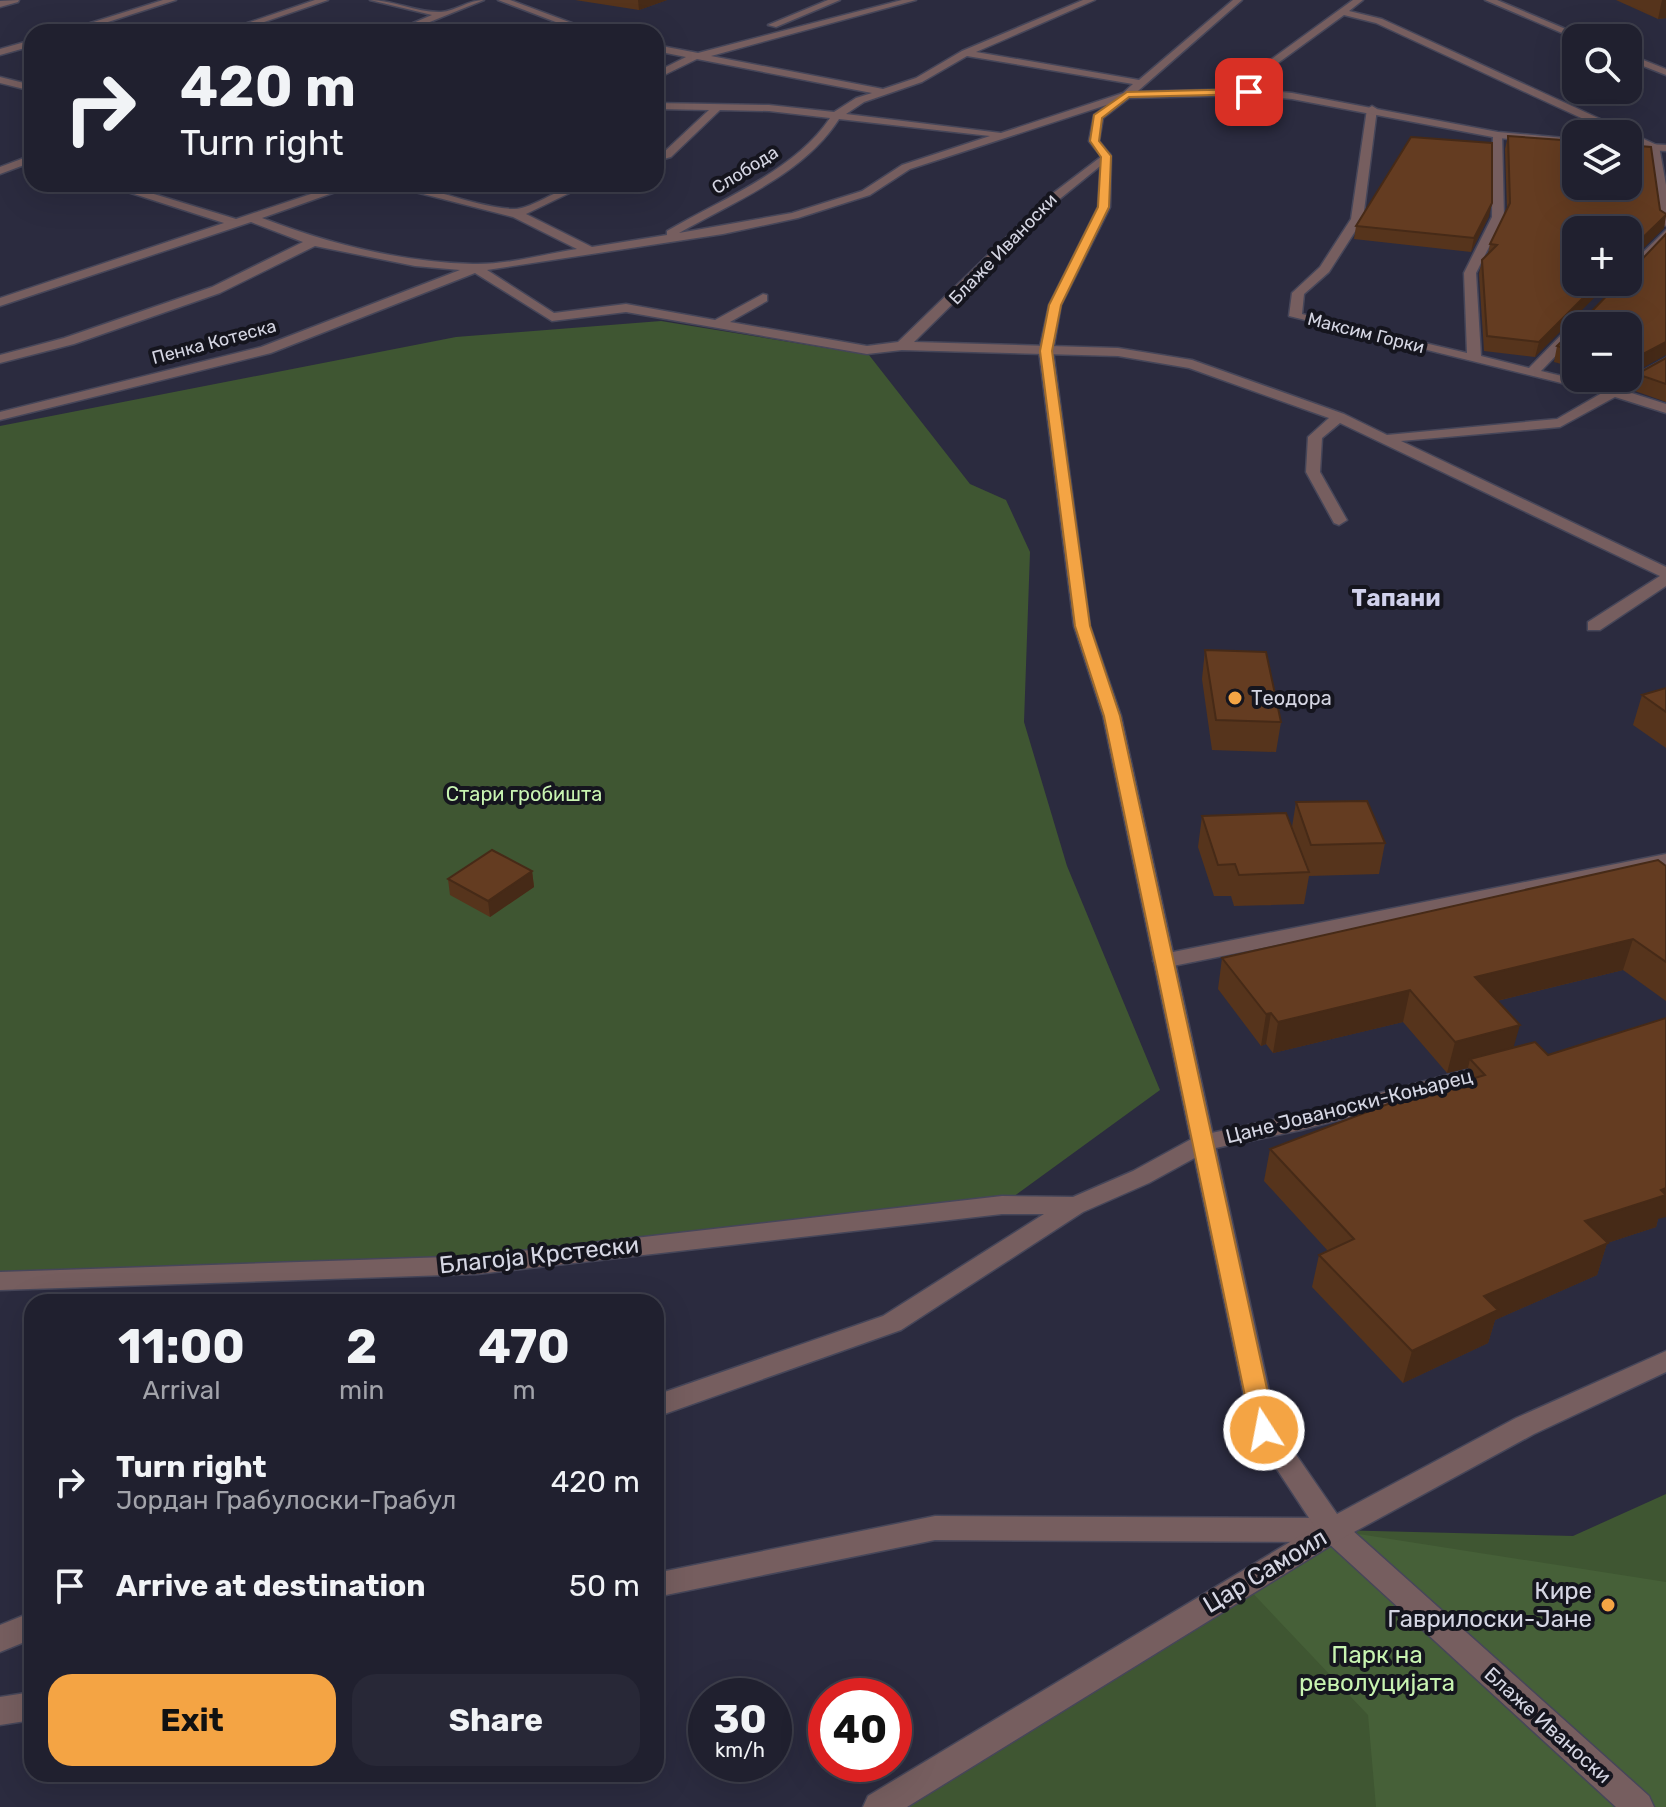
<!DOCTYPE html>
<html lang="en">
<head>
<meta charset="utf-8">
<style>
  :root { --surface:#20202f; --page:#282837; --text:#f1f3f6; --muted:#a2a3aa; --line:#3d3e4b; --accent:#f4a444 }
  body { margin:0; font-family:Rubik,sans-serif; background:var(--page); color:var(--text); height:100vh; display:flex; flex-direction:column; font-size:30px; white-space:nowrap }
  * { box-sizing:border-box; margin:0 }
  p { font-size:26px; color:var(--muted) }
  .icon { flex:none; width:44px; height:44px; fill:none; stroke:currentColor; stroke-width:2; stroke-linecap:round; stroke-linejoin:round }
  .map { position:relative; flex:1; overflow:hidden }
  .sheet { position:absolute; left:24px; top:1294px; width:640px; height:488px; display:flex; flex-direction:column; background:var(--surface); border-radius:24px; box-shadow:0 8px 32px #0002,0 0 0 2px var(--line) }
  .sheet>* { flex:none }
  .banner { position:absolute; left:24px; top:24px; width:640px; height:168px; border-radius:24px; box-shadow:0 8px 32px #0002,0 0 0 2px var(--line); background:#20202f; color:var(--text); overflow:hidden }
  .tools { position:absolute; left:1562px; top:24px; display:grid; gap:16px }
  .tools a { display:grid; place-items:center; width:80px; height:80px; border-radius:16px; background:var(--surface); box-shadow:0 8px 32px #0002,0 0 0 2px var(--line); font-size:40px }
  .speed { position:absolute; left:688px; top:1678px; display:flex; gap:16px; font-size:40px; font-weight:700; text-align:center }
  .speed>* { display:grid; place-content:center; width:104px; height:104px; border-radius:50%; background:var(--surface); box-shadow:0 8px 32px #0002,0 0 0 2px var(--line); line-height:1 }
  .speed small { font-size:20px; font-weight:400 }
  .speed .limit { border:12px solid #d22; background:#fff; color:#111 }
  .pin { position:absolute; display:grid; place-items:center; width:68px; height:68px; color:#fff; margin:-34px; border-radius:16px; box-shadow:0 4px 12px #0006 }
  .me { position:absolute; width:88px; margin:-44px; rotate:349deg; stroke-linejoin:round; filter:drop-shadow(0 0 6px #0008) }
  .turn { display:flex; align-items:center; gap:28px; height:168px; padding:0 24px; font-size:36px }
  .turn .icon { width:104px; height:104px; stroke-width:2.5 }
  .turn b { display:block; font-size:56px; line-height:68px }
  .eta { display:flex; justify-content:space-evenly; align-items:center; height:136px; text-align:center }
  .eta b { font-size:48px; font-weight:700; line-height:56px }
  .primary-button { display:flex; gap:16px; margin-top:auto; padding:16px 24px }
  .primary-button a { flex:1; height:92px; border-radius:24px; background:var(--accent); color:#111; font-size:32px; font-weight:700; line-height:92px; text-align:center }
  .primary-button a+a { background:var(--page); color:var(--text) }
  ul { padding:0; list-style:none }
  li { display:flex; align-items:center; gap:24px; height:104px; padding:0 24px }
  li div { flex:1 }
  li b { display:block; font-size:30px }
  li em { font-style:normal }
  .map>svg:first-child { display:block }
  .green { fill:#3f5632 }
  .forest { fill:#466038 }
  .lines { fill:none; stroke-linecap:round; stroke-linejoin:round }
  .minor-casing { stroke:#464659; stroke-width:3 }
  .tertiary-casing { stroke:#464659; stroke-width:3 }
  .minor { fill:#765e5f; fill-rule:evenodd }
  .tertiary { fill:#765e5f; fill-rule:evenodd }
  .wall { fill:#56341c }
  .shaded-wall { fill:#462a17 }
  .building { fill:#643c21; stroke:#462a17; stroke-width:2 }
  .route { fill:#f4a444; stroke:#9f6b2c; stroke-width:2 }
  .poi-dot { fill:#f4a444; stroke:#15151e; stroke-width:3 }
  .labels { text-anchor:middle; dominant-baseline:central; stroke-width:8; stroke-linejoin:round; paint-order:stroke }
  .far-street-label { font-size:18px; fill:#d5d6e3; stroke:#15151e }
  .poi-label { font-size:20px; fill:#d5d6e3; stroke:#15151e; text-anchor:start }
  .park-label { font-size:20px; fill:#c8f4b1; stroke:#15151e }
  .street-label { font-size:20px; fill:#d5d6e3; stroke:#15151e }
  .quarter-label { font-size:24px; font-weight:bold; fill:#d0d1eb; stroke:#15151e }
  .near-street-label { font-size:24px; fill:#d5d6e3; stroke:#15151e }
  .near-poi-label { font-size:24px; fill:#d5d6e3; stroke:#15151e; text-anchor:end }
  .near-park-label { font-size:24px; fill:#c8f4b1; stroke:#15151e }
</style>
</head>
<body>
<div class="map">
<svg width="1666" height="1807" viewBox="0 0 1666 1807">
  <rect width="100%" height="100%" fill="#2b2b3f"/>
  <!-- green -->
  <path class="green" d="M 661,321 L 869,355 L 970,484 L 1006,500 L 1030,552 L 1024,722 L 1067,866 L 1160,1090 L 1002,1205 L 477,1265 L 0,1281 L 0,426 L 456,337 Z
    M 1666,1494 L 1666,1807 L 879,1807 L 1333,1530 L 1573,1536 Z"/>
  <!-- forest -->
  <path class="forest" d="M 1333,1530 L 1666,1582 L 1666,1807 L 1376,1807 L 1368,1715 L 1244,1584 Z"/>
  <g class="lines">
    <defs>
      <path id="minor" d="M 19,0 L 18,2 L 0,7 L 0,1 Z
        M 163,0 L 176,0 L 77,32 L 62,32 Z
        M 315,0 L 328,0 L 235,32 L 221,32 Z
        M 370,0 C 393,0 418,13 441,12 C 456,11 468,0 484,0 L 405,32 L 392,32 L 432,15 Z
        M 498,0 L 510,0 L 596,32 L 582,32 Z
        M 828,0 L 840,0 L 776,27 L 768,25 Z
        M 902,0 L 916,0 L 711,56 L 883,89 L 916,78 L 962,51 L 1083,0 L 1095,0 L 976,52 L 1139,80 L 1233,0 L 1242,0 L 1131,97 L 910,169 L 870,195 L 798,218 L 723,234 L 487,270 L 554,313 L 626,304 L 715,320 L 763,294 L 767,295 L 767,301 L 730,322 L 867,346 L 898,342 L 1048,197 L 1106,153 L 1110,154 L 1110,158 L 1056,202 L 914,342 L 1118,348 L 1192,360 L 1344,414 L 1387,435 L 1557,419 L 1602,393 L 1289,316 L 1292,293 L 1320,267 L 1351,219 L 1367,109 L 1372,106 L 1377,109 L 1363,219 L 1329,272 L 1304,294 L 1302,314 L 1467,353 L 1464,273 L 1492,217 L 1493,135 L 1502,133 L 1504,217 L 1476,273 L 1481,356 L 1529,368 L 1571,325 L 1581,325 L 1576,326 L 1576,335 L 1541,371 L 1612,388 L 1666,358 L 1666,368 L 1625,391 L 1666,404 L 1666,413 L 1615,397 L 1560,427 L 1401,441 L 1666,567 L 1666,586 L 1600,630 L 1588,630 L 1588,622 L 1660,576 L 1340,423 L 1322,438 L 1320,472 L 1347,520 L 1339,525 L 1334,523 L 1306,472 L 1308,437 L 1329,418 L 1189,368 L 1118,356 L 902,350 L 867,354 L 626,312 L 552,321 L 475,273 L 271,353 L 0,420 L 0,412 L 261,347 L 460,270 L 415,266 L 315,246 L 220,293 L 74,344 L 0,363 L 0,355 L 64,338 L 212,287 L 303,242 L 251,222 L 0,306 L 0,298 L 224,223 L 103,184 L 121,184 L 236,219 L 341,184 L 358,184 L 262,218 C 329,244 401,262 473,264 C 507,265 544,254 577,249 L 513,217 L 384,184 C 429,184 469,206 512,209 C 531,211 561,184 588,184 L 526,214 L 592,247 L 667,235 L 667,231 C 720,200 796,170 830,118 L 769,111 L 720,110 L 671,157 L 656,161 L 656,155 L 663,153 L 709,110 L 656,109 L 656,103 L 769,105 L 834,112 L 856,98 L 872,93 L 697,59 L 656,79 L 656,72 L 686,57 L 656,51 L 656,45 L 698,53 ZM 967,56 L 1133,84 L 1123,93 L 1001,133 L 846,114 L 864,102 L 922,82 ZM 839,119 L 990,136 L 902,165 L 862,191 L 792,213 L 679,233 C 735,201 804,174 839,119 Z
        M 1353,0 L 1363,0 L 1349,11 L 1382,19 L 1659,146 L 1666,185 L 1666,226 L 1660,223 L 1650,150 L 1628,139 L 1628,134 L 1616,134 L 1376,23 L 1344,15 L 1271,68 L 1253,94 L 1245,94 L 1265,64 Z
        M 1485,0 L 1497,0 L 1587,38 L 1576,39 Z
        M 32,40 L 32,46 L 0,55 L 0,49 Z
        M 1628,54 L 1666,69 L 1666,75 L 1628,60 Z
        M 0,77 L 32,85 L 32,91 L 0,83 Z
        M 32,155 L 32,162 L 0,174 L 0,167 Z
        M 1666,230 L 1666,241 L 1628,278 L 1628,267 Z
        M 1666,854 L 1666,866 L 1163,968 L 1153,961 L 1163,954 Z
        M 1489,1064 L 1497,1067 L 1500,1072 L 1497,1077 L 1301,1130 L 1211,1149 L 1149,1183 L 1083,1212 L 901,1330 L 656,1417 L 656,1395 L 883,1316 L 1044,1214 L 1002,1214 L 477,1274 L 0,1290 L 0,1272 L 477,1256 L 1002,1196 L 1073,1197 L 1133,1171 L 1197,1136 L 1301,1114 Z
        M 935,1516 L 1333,1518 L 1343,1522 L 1649,1796 L 1654,1807 L 1616,1807 L 1327,1542 L 935,1540 L 656,1597 L 656,1573 Z
        M 32,1612 L 32,1639 L 0,1652 L 0,1625 Z
        M 32,1692 L 32,1720 L 0,1725 L 0,1697 Z"/>
      <path id="tertiary" d="M 1249,89 L 1292,93 L 1498,132 L 1576,139 L 1576,145 L 1498,138 L 1292,99 L 1249,95 L 1129,98 L 1103,118 L 1099,141 L 1111,156 L 1110,207 L 1061,305 L 1053,351 L 1090,626 L 1121,716 L 1277,1427 L 1337,1514 L 1516,1418 L 1666,1351 L 1666,1372 L 1534,1434 L 1343,1538 L 907,1807 L 863,1807 L 868,1796 L 1315,1527 L 1251,1430 L 1103,716 L 1074,626 L 1039,351 L 1049,305 L 1098,207 L 1101,156 L 1089,141 L 1094,115 L 1127,92 Z
        M 1628,143 L 1666,145 L 1666,151 L 1628,149 Z"/>
    </defs>
    <!-- minor casing -->
    <use href="#minor" class="minor-casing"/>
    <!-- tertiary casing -->
    <use href="#tertiary" class="tertiary-casing"/>
    <!-- minor -->
    <use href="#minor" class="minor"/>
    <!-- tertiary -->
    <use href="#tertiary" class="tertiary"/>
  </g>
  <!-- wall -->
  <path class="wall" d="M 575,0 L 667,0 L 639,10 Z
    M 1616,0 L 1666,0 L 1666,18 L 1658,19 Z
    M 1508,136 L 1660,210 L 1666,214 L 1664,228 L 1629,262 L 1628,268 L 1628,230 L 1535,357 L 1484,351 L 1479,274 L 1482,260 L 1488,254 L 1490,244 L 1507,209 L 1505,149 Z
    M 1489,216 L 1471,252 L 1354,239 L 1356,226 Z
    M 1576,327 L 1576,368 L 1554,362 L 1557,346 Z
    M 1666,358 L 1666,402 L 1632,390 L 1637,374 Z
    M 1205,650 L 1281,722 L 1276,752 L 1212,750 L 1202,679 Z
    M 1666,688 L 1666,748 L 1633,725 L 1642,695 Z
    M 1296,802 L 1385,843 L 1379,874 L 1309,876 L 1304,904 L 1234,906 L 1231,896 L 1214,896 L 1198,847 L 1202,816 L 1292,827 Z
    M 1666,866 L 1666,1001 L 1623,970 L 1497,1001 L 1514,1047 L 1658,1219 L 1656,1227 L 1607,1243 L 1597,1275 L 1495,1320 L 1488,1343 L 1403,1383 L 1312,1287 L 1319,1255 L 1328,1251 L 1264,1181 L 1270,1149 L 1464,1081 L 1468,1068 L 1447,1073 L 1403,1022 L 1273,1053 L 1266,1044 L 1261,1046 L 1218,989 L 1222,958 Z
    M 532,871 L 534,887 L 490,917 L 450,895 L 448,879 Z"/>
  <!-- shaded-wall -->
  <path class="shaded-wall" d="M 638,0 L 667,0 L 639,10 Z
    M 1662,0 L 1666,0 L 1666,18 L 1658,19 Z
    M 1492,203 L 1489,216 L 1471,252 L 1474,238 Z
    M 1666,215 L 1664,228 L 1628,263 L 1629,251 Z
    M 1599,282 L 1610,282 L 1535,357 L 1539,342 Z
    M 1666,342 L 1666,355 L 1628,376 L 1628,362 Z
    M 532,871 L 534,887 L 490,917 L 488,901 Z
    M 1633,939 L 1623,970 L 1467,1008 L 1475,977 Z
    M 1410,990 L 1403,1022 L 1273,1053 L 1278,1022 Z
    M 1271,1013 L 1266,1044 L 1261,1046 L 1266,1014 Z
    M 1520,1025 L 1511,1056 L 1470,1059 L 1468,1068 L 1447,1073 L 1455,1042 Z
    M 1666,1188 L 1666,1217 L 1658,1219 L 1656,1227 L 1607,1243 L 1597,1275 L 1495,1320 L 1488,1343 L 1403,1383 L 1412,1351 L 1585,1221 Z"/>
  <!-- building -->
  <path class="building" d="M 1508,136 L 1576,141 L 1576,186 L 1628,186 L 1628,145 L 1651,147 L 1660,210 L 1666,214 L 1666,215 L 1629,251 L 1629,265 L 1628,230 L 1576,230 L 1576,282 L 1599,282 L 1539,342 L 1487,336 L 1482,260 L 1497,245 L 1490,244 L 1510,203 Z
    M 1411,137 L 1492,143 L 1492,203 L 1474,238 L 1356,226 Z
    M 1666,234 L 1666,342 L 1628,362 L 1628,326 L 1577,326 L 1582,321 L 1583,313 L 1591,312 L 1620,282 L 1628,282 L 1628,274 Z
    M 1576,327 L 1576,351 L 1557,346 Z
    M 1666,358 L 1666,384 L 1637,374 Z
    M 1205,650 L 1266,652 L 1281,722 L 1216,720 Z
    M 1666,688 L 1666,712 L 1642,695 Z
    M 1367,801 L 1385,843 L 1311,845 L 1296,802 Z
    M 1286,813 L 1309,872 L 1239,875 L 1235,864 L 1218,865 L 1202,816 Z
    M 492,850 L 532,871 L 488,901 L 448,879 Z
    M 1658,860 L 1666,866 L 1666,962 L 1633,939 L 1475,977 L 1520,1025 L 1455,1042 L 1410,990 L 1278,1022 L 1271,1013 L 1266,1014 L 1222,958 Z
    M 1666,1018 L 1666,1188 L 1661,1190 L 1666,1195 L 1585,1221 L 1608,1243 L 1484,1296 L 1498,1310 L 1412,1351 L 1319,1255 L 1354,1239 L 1270,1149 L 1393,1102 L 1485,1075 L 1470,1059 L 1535,1042 L 1548,1055 Z"/>
  <!-- route -->
  <path class="route" d="M 1249,89 L 1252,94 L 1129,97 L 1102,118 L 1099,141 L 1111,156 L 1109,207 L 1061,305 L 1052,351 L 1090,626 L 1120,716 L 1276,1430 L 1273,1437 L 1264,1440 L 1255,1437 L 1252,1430 L 1104,716 L 1075,626 L 1040,351 L 1049,305 L 1098,207 L 1101,157 L 1090,141 L 1094,115 L 1127,92 Z"/>
  <!-- markers -->
  <g class="poi-dot">
    <circle cx="1235" cy="698" r="8"/>
    <circle cx="1608" cy="1605" r="8"/>
  </g>
  <g class="labels">
    <!-- far-street labels -->
    <g class="far-street-label">
      <text transform="translate(745 170) rotate(-32)">Слобода</text>
      <text transform="translate(1003 249) rotate(-46)">Блаже Иваноски</text>
      <text transform="translate(1366 333) rotate(14)">Максим Горки</text>
      <text transform="translate(214 342) rotate(-15)">Пенка Котеска</text>
    </g>
    <!-- poi labels -->
    <g class="poi-label">
      <text x="1251" y="698">Теодора</text>
    </g>
    <!-- park labels -->
    <g class="park-label">
      <text x="524" y="794">Стари гробишта</text>
    </g>
    <!-- street labels -->
    <g class="street-label">
      <text transform="translate(1349 1106) rotate(-14)">Цане Јованоски-Коњарец</text>
      <text transform="translate(1548 1725) rotate(42)">Блаже Иваноски</text>
    </g>
    <!-- quarter labels -->
    <g class="quarter-label">
      <text x="1396" y="598">Тапани</text>
    </g>
    <!-- near-street labels -->
    <g class="near-street-label">
      <text transform="translate(539 1255) rotate(-6)">Благоја Крстески</text>
      <text transform="translate(1265 1571) rotate(-31)">Цар Самоил</text>
    </g>
    <!-- near-poi labels -->
    <g class="near-poi-label">
      <text x="1592" y="1591">Кире<tspan x="1592" dy="28">Гаврилоски-Јане</tspan></text>
    </g>
    <!-- near-park labels -->
    <g class="near-park-label">
      <text x="1377" y="1655">Парк на<tspan x="1377" dy="28">револуцијата</tspan></text>
    </g>
  </g>
</svg>
<div class="tools">
<a><svg class="icon" aria-label="search" viewBox="0 0 24 24"><circle cx="10" cy="10" r="6"/><path d="M15 15l6 6"/></svg></a>
<a><svg class="icon" aria-label="layers" viewBox="0 0 24 24"><path d="M12 4l9 5-9 5-9-5zM3 14l9 5 9-5"/></svg></a>
<a>+</a>
<a>−</a>
</div>
<div class="speed"><div>30<small>km/h</small></div><div class="limit">40</div></div>
<div class="pin" style="left:1249px;top:92px;background:#d93025"><svg class="icon" aria-label="arrive" viewBox="0 0 24 24"><path d="M6 21V4h12l-3 4 3 4H6"/></svg></div>
<svg class="me" style="left:1264px;top:1430px" viewBox="-20 -20 40 40"><circle r="17" fill="#f4a444" stroke="#fff" stroke-width="3"/><path d="M0-11L8 9 0 5-8 9z" fill="#fff"/></svg>
<div class="banner">
<div class="turn"><svg class="icon" aria-label="right" viewBox="0 0 24 24"><path d="M7 20v-9h11M14 6l5 5-5 5"/></svg><div><b>420 m</b>Turn right</div></div>
</div>
<section class="sheet">
<div class="eta">
<div><b>11:00</b><p>Arrival</p></div>
<div><b>2</b><p>min</p></div>
<div><b>470</b><p>m</p></div>
</div>
<ul>
<li><svg class="icon" aria-label="right" viewBox="0 0 24 24"><path d="M7 20v-9h11M14 6l5 5-5 5"/></svg><div><b>Turn right</b><p>Јордан Грабулоски-Грабул</p></div><em>420 m</em></li>
<li><svg class="icon" aria-label="arrive" viewBox="0 0 24 24"><path d="M6 21V4h12l-3 4 3 4H6"/></svg><div><b>Arrive at destination</b></div><em>50 m</em></li>
</ul>
<div class="primary-button"><a>Exit</a><a>Share</a></div>
</section>
</div>
</body>
</html>
